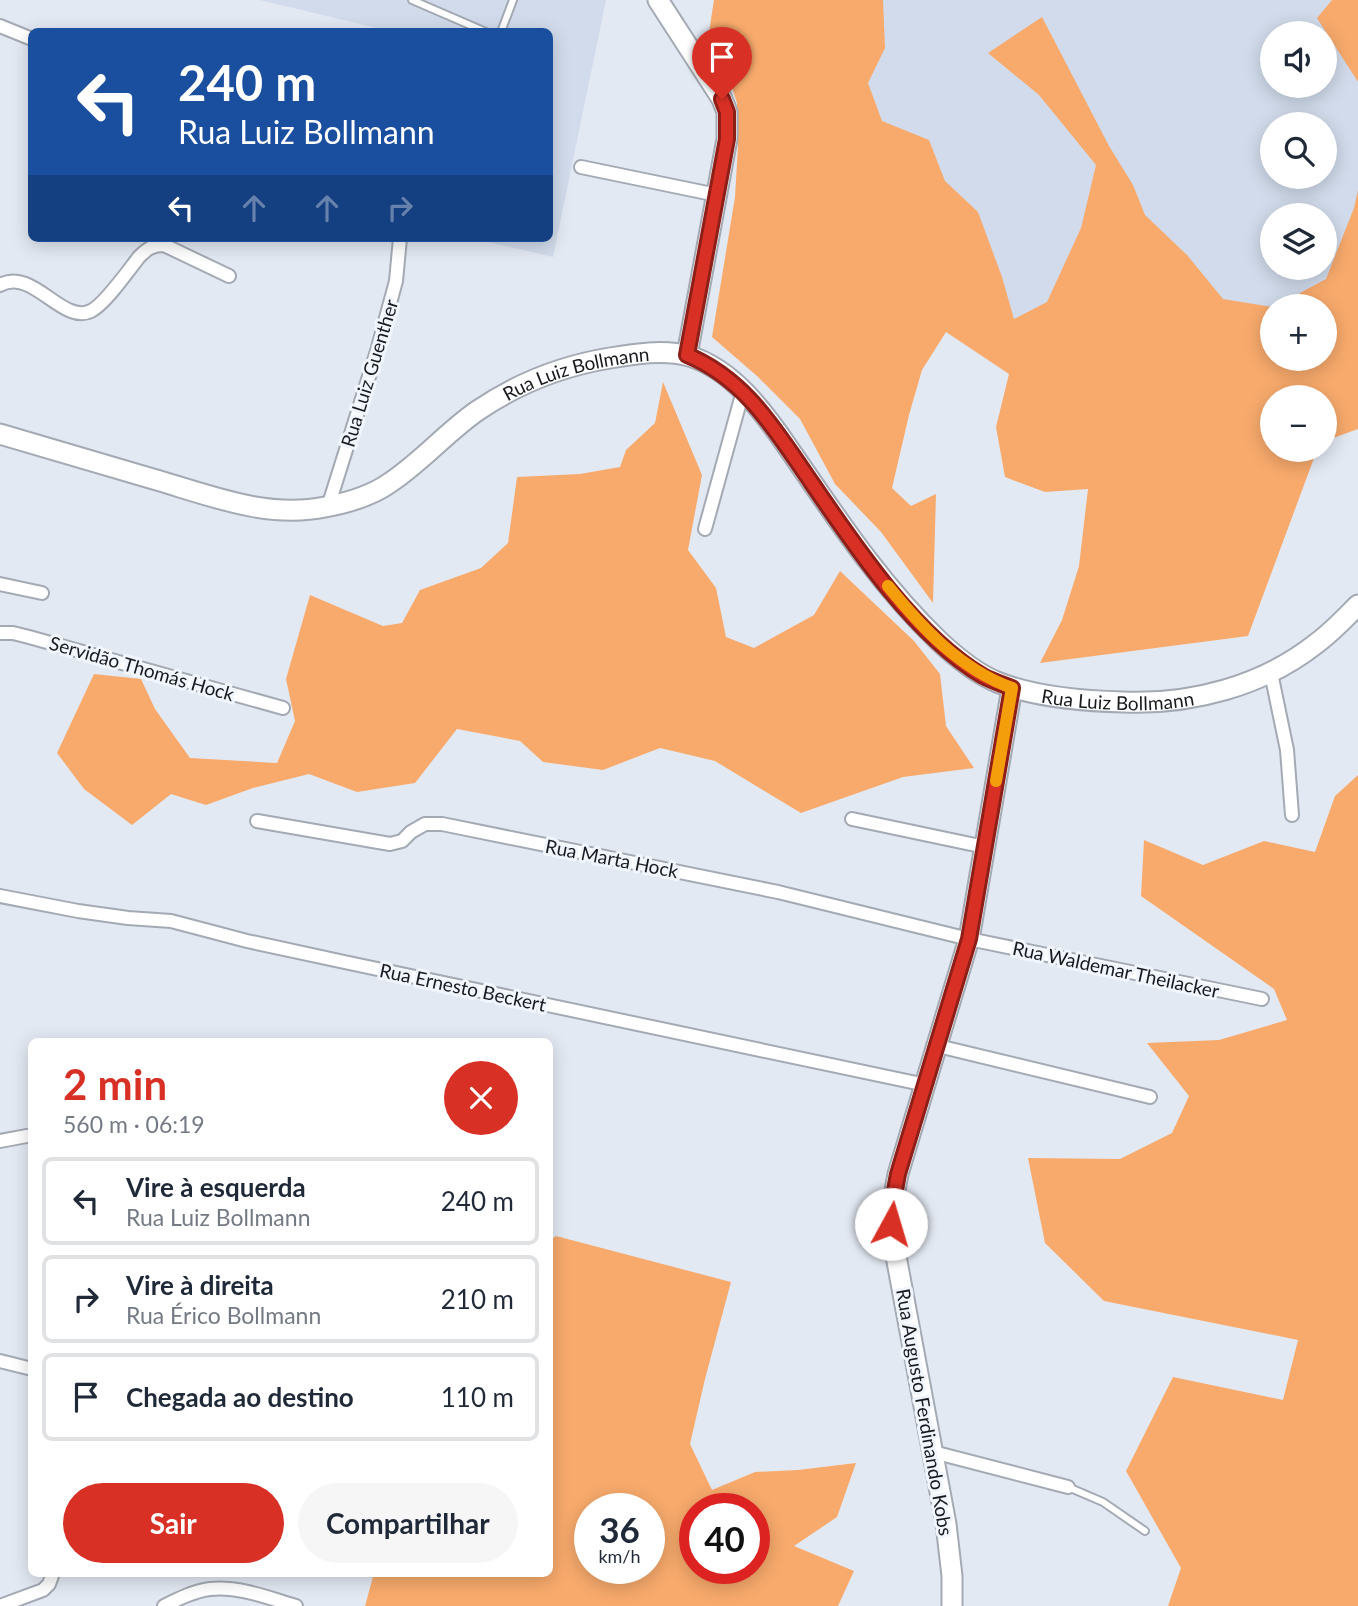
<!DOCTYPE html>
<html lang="pt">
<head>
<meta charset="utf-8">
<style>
  :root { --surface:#fff; --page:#f6f6f7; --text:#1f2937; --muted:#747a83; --line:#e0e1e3; --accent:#d93025 }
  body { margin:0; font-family:Lato,sans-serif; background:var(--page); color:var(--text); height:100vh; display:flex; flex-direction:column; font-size:26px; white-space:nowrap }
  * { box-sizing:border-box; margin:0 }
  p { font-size:23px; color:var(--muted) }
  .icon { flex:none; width:38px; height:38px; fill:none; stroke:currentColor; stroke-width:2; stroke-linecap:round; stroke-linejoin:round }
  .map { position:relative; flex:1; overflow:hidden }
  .drawer { position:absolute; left:28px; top:1038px; width:525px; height:539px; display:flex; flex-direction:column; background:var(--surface); border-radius:10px; box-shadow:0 4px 18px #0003 }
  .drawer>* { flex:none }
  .banner { position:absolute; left:28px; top:28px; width:525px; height:214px; border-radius:10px; box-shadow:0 4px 18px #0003; background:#1a4fa0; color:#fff; overflow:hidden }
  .fabs { position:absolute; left:1260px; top:21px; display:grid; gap:14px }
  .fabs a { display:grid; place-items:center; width:77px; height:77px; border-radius:50%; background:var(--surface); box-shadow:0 4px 18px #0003; font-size:35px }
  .speed { position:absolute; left:574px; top:1493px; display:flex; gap:14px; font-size:35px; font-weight:700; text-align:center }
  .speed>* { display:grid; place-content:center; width:91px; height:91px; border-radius:50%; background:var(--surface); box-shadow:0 4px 18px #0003; line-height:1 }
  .speed small { font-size:18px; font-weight:400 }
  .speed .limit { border:10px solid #d22; background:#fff; color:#111 }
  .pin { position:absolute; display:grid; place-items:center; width:60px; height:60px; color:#fff; margin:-72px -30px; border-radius:50% 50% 50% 0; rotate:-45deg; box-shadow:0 0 7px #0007 }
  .pin .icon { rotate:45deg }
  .me { position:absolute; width:77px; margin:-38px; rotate:6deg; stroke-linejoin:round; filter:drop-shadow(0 0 5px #0008) }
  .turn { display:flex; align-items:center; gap:24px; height:147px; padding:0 35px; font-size:32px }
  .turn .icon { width:91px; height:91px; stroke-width:2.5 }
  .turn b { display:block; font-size:49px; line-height:60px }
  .lanes { display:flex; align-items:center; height:66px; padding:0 35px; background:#0003; justify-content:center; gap:35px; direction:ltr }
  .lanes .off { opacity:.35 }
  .round { display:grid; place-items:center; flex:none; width:74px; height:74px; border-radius:37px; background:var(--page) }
  .headline { display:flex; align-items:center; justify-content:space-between; height:119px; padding:0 35px }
  h1 { font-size:42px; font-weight:700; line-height:52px; color:var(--accent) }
  .primary-button { display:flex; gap:14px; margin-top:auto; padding:14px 35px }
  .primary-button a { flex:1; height:80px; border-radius:42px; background:var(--accent); color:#fff; font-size:28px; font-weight:700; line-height:80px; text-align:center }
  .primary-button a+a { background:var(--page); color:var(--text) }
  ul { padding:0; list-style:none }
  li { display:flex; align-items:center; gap:21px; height:88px; margin:0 14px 10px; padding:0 21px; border:4px solid var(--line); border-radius:10px }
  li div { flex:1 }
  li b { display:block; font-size:26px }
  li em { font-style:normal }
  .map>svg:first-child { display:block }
  .built { fill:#d1dbeb; fill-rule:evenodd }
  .green { fill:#f8aa6c; fill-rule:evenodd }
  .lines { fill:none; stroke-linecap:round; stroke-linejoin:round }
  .lane-casing { stroke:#a4aab3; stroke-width:10 }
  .street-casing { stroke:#a4aab3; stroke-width:16 }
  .secondary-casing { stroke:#a4aab3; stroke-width:23 }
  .lane { stroke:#fff; stroke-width:6 }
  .street { stroke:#fff; stroke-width:12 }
  .secondary { stroke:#fff; stroke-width:19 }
  .route-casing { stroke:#8d1f18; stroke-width:18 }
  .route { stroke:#d93025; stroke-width:12 }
  .slow { stroke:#f59e0b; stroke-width:12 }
  .labels { text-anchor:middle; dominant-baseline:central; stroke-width:6; stroke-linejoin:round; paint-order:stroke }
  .street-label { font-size:19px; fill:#181a1d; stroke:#f1f6fe }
</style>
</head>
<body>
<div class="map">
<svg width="1358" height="1606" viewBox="0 0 1358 1606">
  <rect width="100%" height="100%" fill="#e3e9f3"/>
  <!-- built -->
  <path class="built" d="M 260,0 L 606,0 L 553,257 L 471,238 L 550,238 L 550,32 L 389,31 Z
    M 714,0 L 1358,0 L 1330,37 L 1358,82 L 1358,350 L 1325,397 L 1272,397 L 990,345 L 738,146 L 737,103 L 724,63 L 708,39 ZM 1272,33 L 1325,33 L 1325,86 L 1272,86 ZM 1272,124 L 1325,124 L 1325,177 L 1272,177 ZM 1272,215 L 1325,215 L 1325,268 L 1272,268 ZM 1272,306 L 1325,306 L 1325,359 L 1272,359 Z"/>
  <!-- green -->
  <path class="green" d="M 714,0 L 883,0 L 885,48 L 868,83 L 882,121 L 929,140 L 945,181 L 978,212 L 1002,277 L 1014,319 L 1047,302 L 1081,228 L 1096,165 L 1039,95 L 988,53 L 1042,17 L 1109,146 L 1133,185 L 1145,215 L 1187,255 L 1223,299 L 1272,307 L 1272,359 L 1325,359 L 1325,306 L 1276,306 L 1326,279 L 1354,208 L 1358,190 L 1358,429 L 1325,441 L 1325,397 L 1272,397 L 1272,450 L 1317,450 L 1248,636 L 1040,663 L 1062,620 L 1079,566 L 1088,489 L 1045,492 L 1005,477 L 996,427 L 1009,374 L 946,332 L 922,370 L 909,415 L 892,488 L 911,506 L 936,494 L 933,603 L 881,532 L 835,484 L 800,419 L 757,376 L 712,337 L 735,197 L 738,146 L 737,103 L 724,63 L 708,39 Z
    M 1332,0 L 1358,0 L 1358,82 L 1317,18 Z
    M 663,382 L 702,475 L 688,550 L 716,588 L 726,637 L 754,648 L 814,615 L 840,571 L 914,641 L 940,674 L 946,726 L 974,768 L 903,777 L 801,813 L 715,761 L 660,748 L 603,770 L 543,762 L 520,741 L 457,729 L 415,783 L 357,792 L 309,774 L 253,788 L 206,805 L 171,794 L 132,825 L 84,789 L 57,753 L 94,674 L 141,679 L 155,709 L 190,758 L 277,763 L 295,721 L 286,679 L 310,595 L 383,626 L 402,623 L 420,590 L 481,568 L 508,543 L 517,477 L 580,474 L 620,467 L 626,450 L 655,423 Z
    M 1358,775 L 1358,1606 L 1168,1606 L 1181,1568 L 1126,1471 L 1173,1377 L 1283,1400 L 1298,1340 L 1104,1301 L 1045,1243 L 1028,1158 L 1120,1159 L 1172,1133 L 1189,1096 L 1147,1043 L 1219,1040 L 1287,1020 L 1274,989 L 1141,896 L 1144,840 L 1203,865 L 1264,841 L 1315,852 L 1335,796 Z
    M 556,1236 L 731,1282 L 705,1379 L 690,1444 L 712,1490 L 755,1472 L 798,1470 L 856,1463 L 837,1517 L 794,1546 L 854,1571 L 838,1606 L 365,1606 L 374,1573 L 550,1573 L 550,1240 ZM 590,1508 L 649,1508 L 649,1568 L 590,1568 ZM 695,1508 L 754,1508 L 754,1568 L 695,1568 Z"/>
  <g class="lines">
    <defs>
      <path id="lane" d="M 412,0 L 486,32
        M 501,32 L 513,0
        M 1068,1487 L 1103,1502 L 1145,1531"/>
      <path id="street" d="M 0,26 L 32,39
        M 581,167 L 717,195
        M 0,285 C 33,267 62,325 91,311 C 105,304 128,271 139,257 C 147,249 152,245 164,245 L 229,276
        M 328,507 L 377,351 L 396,281 L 400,238
        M 705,529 L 743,391
        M 0,584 L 42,593
        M 0,633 L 13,633 L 29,637 L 283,708
        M 1271,673 L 1287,750 L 1292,815
        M 852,819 L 985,847
        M 257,821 L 390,844 L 402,841 L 411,832 L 425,824 L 442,824 L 778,892 L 969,939 L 1262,999
        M 0,896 L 78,911 L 128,918 L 171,921 L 247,941 L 349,963 L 926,1085
        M 938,1046 L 1150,1097
        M 0,1141 L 32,1135
        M 0,1361 L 32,1369
        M 933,1452 L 1068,1487
        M 0,1606 L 43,1590 L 49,1584 L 53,1573
        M 164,1606 C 178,1599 194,1591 210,1589 C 239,1586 269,1598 296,1606"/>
      <g id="secondary">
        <path d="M 658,0 L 722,99 L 727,112 L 727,139 L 687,355"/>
        <path id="s1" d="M 0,434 C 51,449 102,464 153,479 C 209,495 266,519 325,507 C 347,503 373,495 391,482 C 422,461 447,432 477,411 C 518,383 561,366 610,358 C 634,354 664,349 689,356 C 732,369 763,411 787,446 C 834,514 879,584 939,641 C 956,657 975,673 997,682 C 1034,697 1083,701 1123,702 C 1191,705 1263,686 1317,643 C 1332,632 1345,618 1358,605"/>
        <path d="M 952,1606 L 952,1576 L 946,1524 L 893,1240 L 891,1212 L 898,1174 L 969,939 L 1012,688"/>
      </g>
    </defs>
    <!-- lane casing -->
    <use href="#lane" class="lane-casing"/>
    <!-- street casing -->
    <use href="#street" class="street-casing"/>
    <!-- secondary casing -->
    <use href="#secondary" class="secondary-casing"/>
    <!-- lane -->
    <use href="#lane" class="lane"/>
    <!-- street -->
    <use href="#street" class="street"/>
    <!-- secondary -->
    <use href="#secondary" class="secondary"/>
  </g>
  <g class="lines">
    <defs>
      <path id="route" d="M 722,99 L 727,112 L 727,139 L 687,355 C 743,378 772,425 805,473 C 850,539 913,635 983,676 C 992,681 1002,684 1012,688 L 969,939 L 898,1174 L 891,1212 L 891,1224"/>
    </defs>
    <!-- route casing -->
    <use href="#route" class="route-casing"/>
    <!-- route -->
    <use href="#route" class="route"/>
    <!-- slow -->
    <path class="slow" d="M 888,586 C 922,628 960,669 1012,688 L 996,781"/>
  </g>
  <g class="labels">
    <!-- street labels -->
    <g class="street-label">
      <text transform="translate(369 373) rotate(-73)">Rua Luiz Guenther</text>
      <text stroke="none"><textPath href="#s1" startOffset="626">Rua Luiz Bollmann</textPath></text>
      <text transform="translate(142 668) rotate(16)">Servidão Thomás Hock</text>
      <text stroke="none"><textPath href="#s1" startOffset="1320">Rua Luiz Bollmann</textPath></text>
      <text transform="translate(612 858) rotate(11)">Rua Marta Hock</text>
      <text transform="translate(1116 969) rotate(12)">Rua Waldemar Theilacker</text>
      <text transform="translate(463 987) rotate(12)">Rua Ernesto Beckert</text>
      <text transform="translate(925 1412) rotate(80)">Rua Augusto Ferdinando Kobs</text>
    </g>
  </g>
</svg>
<div class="fabs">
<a><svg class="icon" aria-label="sound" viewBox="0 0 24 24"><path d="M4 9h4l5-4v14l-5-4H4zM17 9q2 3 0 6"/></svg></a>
<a><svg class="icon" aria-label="search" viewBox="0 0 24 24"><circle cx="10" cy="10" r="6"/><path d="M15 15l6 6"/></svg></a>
<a><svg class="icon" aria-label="layers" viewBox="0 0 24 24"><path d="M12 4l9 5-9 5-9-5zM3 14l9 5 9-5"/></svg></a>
<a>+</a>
<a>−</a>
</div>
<div class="speed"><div>36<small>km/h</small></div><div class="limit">40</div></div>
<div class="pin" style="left:722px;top:99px;background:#d93025"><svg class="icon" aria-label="arrive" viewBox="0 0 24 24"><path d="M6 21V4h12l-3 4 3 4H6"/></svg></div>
<svg class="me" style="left:891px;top:1224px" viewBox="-20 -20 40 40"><circle r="19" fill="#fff"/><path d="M0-13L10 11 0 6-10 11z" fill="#d93025"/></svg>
<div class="banner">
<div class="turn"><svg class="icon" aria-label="left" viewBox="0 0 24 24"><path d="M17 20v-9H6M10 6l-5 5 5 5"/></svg><div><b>240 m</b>Rua Luiz Bollmann</div></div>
<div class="lanes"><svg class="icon" aria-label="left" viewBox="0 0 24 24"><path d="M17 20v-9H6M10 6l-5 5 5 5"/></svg><svg class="icon off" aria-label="ahead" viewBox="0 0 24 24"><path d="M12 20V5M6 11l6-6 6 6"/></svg><svg class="icon off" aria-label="ahead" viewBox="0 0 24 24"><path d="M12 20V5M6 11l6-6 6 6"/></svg><svg class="icon off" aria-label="right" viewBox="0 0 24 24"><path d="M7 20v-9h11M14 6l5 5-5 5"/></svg></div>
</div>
<section class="drawer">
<div class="headline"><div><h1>2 min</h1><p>560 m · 06:19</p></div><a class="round" style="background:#d93025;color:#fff"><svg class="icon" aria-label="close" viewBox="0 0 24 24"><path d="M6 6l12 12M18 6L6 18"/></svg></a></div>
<ul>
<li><svg class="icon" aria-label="left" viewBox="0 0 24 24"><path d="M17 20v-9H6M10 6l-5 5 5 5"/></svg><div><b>Vire à esquerda</b><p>Rua Luiz Bollmann</p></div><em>240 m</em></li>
<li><svg class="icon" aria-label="right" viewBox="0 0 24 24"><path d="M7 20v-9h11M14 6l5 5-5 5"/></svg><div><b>Vire à direita</b><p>Rua Érico Bollmann</p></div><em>210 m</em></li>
<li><svg class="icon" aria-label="arrive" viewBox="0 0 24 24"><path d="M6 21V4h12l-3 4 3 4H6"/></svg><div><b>Chegada ao destino</b></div><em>110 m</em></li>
</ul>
<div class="primary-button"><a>Sair</a><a>Compartilhar</a></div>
</section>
</div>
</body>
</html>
